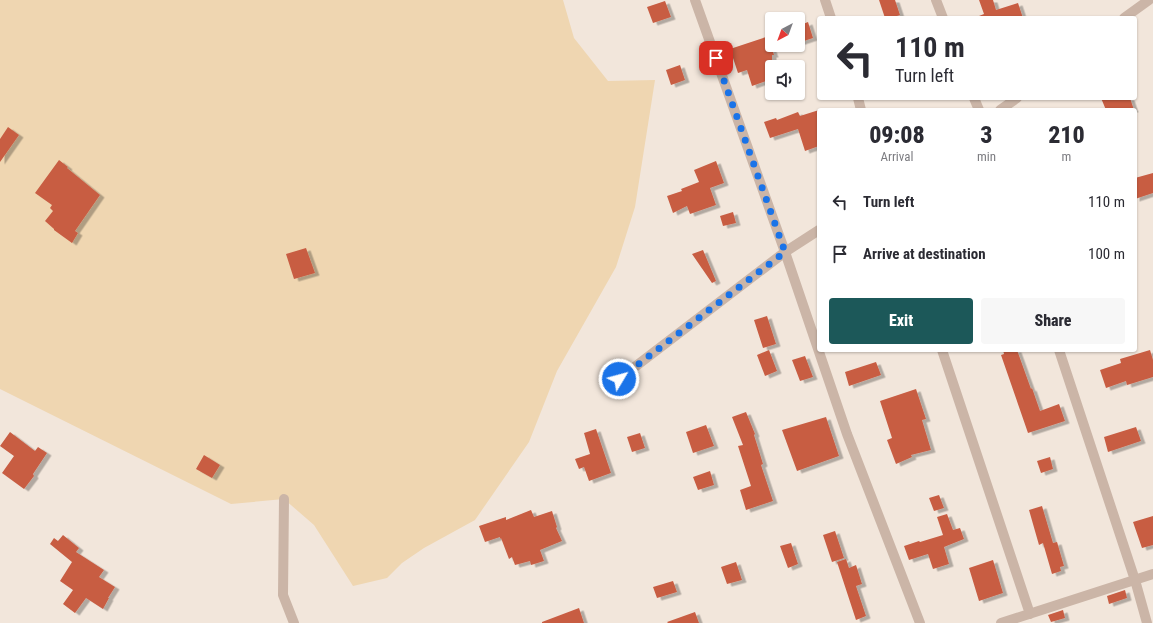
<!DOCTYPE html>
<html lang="en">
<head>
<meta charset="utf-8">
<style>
  :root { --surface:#fff; --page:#f7f7f7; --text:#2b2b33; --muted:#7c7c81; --accent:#1c5859 }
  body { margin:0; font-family:"Roboto Condensed",sans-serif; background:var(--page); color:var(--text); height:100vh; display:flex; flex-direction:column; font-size:15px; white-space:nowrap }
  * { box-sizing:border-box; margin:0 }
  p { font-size:13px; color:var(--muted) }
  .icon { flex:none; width:22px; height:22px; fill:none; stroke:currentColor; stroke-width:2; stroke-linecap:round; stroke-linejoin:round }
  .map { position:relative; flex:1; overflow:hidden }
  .sheet { position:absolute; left:817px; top:108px; width:320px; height:244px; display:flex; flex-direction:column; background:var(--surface); border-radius:4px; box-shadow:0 1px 3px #0004 }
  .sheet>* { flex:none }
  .top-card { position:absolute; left:817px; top:16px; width:320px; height:84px; border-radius:4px; box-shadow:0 1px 3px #0004; background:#fff; color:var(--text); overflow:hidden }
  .needle { width:26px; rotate:221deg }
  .tools { position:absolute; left:765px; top:12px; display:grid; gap:8px }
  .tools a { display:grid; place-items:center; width:40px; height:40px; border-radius:4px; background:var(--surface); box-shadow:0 1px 3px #0004; font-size:20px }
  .pin { position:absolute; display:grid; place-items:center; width:34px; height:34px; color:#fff; margin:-17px; border-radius:8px; box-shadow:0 2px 6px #0006 }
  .me { position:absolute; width:44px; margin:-22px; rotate:53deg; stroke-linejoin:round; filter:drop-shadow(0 0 3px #0008) }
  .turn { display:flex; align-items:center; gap:14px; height:84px; padding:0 12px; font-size:18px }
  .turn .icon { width:52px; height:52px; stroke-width:2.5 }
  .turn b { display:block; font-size:28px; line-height:34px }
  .eta { display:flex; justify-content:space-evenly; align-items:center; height:68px; text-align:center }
  .eta b { font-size:24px; font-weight:800; line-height:28px }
  .button { display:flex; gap:8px; margin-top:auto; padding:8px 12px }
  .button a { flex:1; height:46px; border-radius:4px; background:var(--accent); color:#fff; font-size:16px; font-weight:800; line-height:46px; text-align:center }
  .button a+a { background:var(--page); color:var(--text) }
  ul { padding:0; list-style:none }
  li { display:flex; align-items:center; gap:12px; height:52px; padding:0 12px }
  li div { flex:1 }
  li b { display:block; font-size:15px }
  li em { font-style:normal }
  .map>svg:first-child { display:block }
  .sand { fill:#efd6b1 }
  .building { fill:#c85d43; filter:url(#shadow) }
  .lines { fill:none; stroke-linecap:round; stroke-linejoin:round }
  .minor { stroke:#cbb5a7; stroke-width:10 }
  .route { stroke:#1a73e8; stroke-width:7; stroke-dasharray:0 12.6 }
</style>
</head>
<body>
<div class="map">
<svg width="1153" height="623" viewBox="0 0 1153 623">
  <defs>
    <filter id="shadow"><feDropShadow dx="4.5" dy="2.5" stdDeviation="0" flood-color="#0004"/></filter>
  </defs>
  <rect width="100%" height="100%" fill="#f2e6db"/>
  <!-- sand -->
  <path class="sand" d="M 0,0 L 563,0 L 574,38 L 608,81 L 655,80 L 635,207 L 616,267 L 557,371 L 529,442 L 475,520 L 424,548 L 402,563 L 387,578 L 353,586 L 314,525 L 284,499 L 231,504 L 0,389 Z"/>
  <!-- building -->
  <path class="building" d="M 879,0 L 895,0 L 900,15 L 891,18 L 885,18 Z
    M 979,0 L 993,0 L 996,10 L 1018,3 L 1023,18 L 979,18 L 979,16 L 984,14 Z
    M 665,1 L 671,17 L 653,23 L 647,7 Z
    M 808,22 L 813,38 L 798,43 L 798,26 Z
    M 772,35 L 772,49 L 774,55 L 772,55 L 772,79 L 752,86 L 747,70 L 738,73 L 730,49 Z
    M 680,65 L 685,80 L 671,85 L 666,70 Z
    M 1101,98 L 1130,98 L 1134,110 L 1106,110 Z
    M 819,110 L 819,146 L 805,151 L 798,129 L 770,138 L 764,122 L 776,118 L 777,120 L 798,112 L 800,116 Z
    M 8,127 L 19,135 L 0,162 L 0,139 Z
    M 59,160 L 68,167 L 67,168 L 100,195 L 75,231 L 78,233 L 72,243 L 54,230 L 54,229 L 45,221 L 53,211 L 50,208 L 52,205 L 35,193 Z
    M 716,161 L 724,183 L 710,188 L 716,205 L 690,214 L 687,206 L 673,213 L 667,196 L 682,191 L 681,189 L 699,182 L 694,170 Z
    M 1153,173 L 1153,193 L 1135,199 L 1135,178 Z
    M 733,212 L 736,223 L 723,226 L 720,216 Z
    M 306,248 L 315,273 L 294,279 L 286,254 Z
    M 703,250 L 716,281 L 712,283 L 692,254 Z
    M 767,316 L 776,344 L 763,348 L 754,320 Z
    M 769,350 L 777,371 L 765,376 L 757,355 Z
    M 1003,350 L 1017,350 L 1031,389 L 1032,388 L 1040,411 L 1059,404 L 1065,421 L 1028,433 L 1001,355 L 1004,354 Z
    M 1150,350 L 1153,360 L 1153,377 L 1127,385 L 1126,381 L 1106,388 L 1100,370 L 1121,363 L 1120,359 Z
    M 805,356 L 813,377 L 800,381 L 792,360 Z
    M 876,362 L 881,375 L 849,386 L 845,372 Z
    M 916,389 L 926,419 L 922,420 L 931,450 L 911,455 L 912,457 L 896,464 L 887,440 L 892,438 L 880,401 Z
    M 746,412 L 755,434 L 754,435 L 763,464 L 761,465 L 773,501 L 746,510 L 740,490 L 751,486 L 738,446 L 743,445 L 732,417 Z
    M 826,417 L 839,456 L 797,471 L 782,430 Z
    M 706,425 L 714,446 L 693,453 L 686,432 Z
    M 1136,427 L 1141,441 L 1108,452 L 1104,437 Z
    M 596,429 L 611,473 L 589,481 L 584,467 L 579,469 L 575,459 L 590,454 L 584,433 Z
    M 10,432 L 35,451 L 38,447 L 47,453 L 33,474 L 34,476 L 24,489 L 2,473 L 14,456 L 0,446 Z
    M 640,433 L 645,448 L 632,452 L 627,437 Z
    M 204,455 L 220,465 L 212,478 L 196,469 Z
    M 1050,457 L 1053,469 L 1041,473 L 1037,461 Z
    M 710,471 L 714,485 L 698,490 L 693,477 Z
    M 939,495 L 944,508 L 934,511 L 929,498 Z
    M 1042,506 L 1053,543 L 1057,542 L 1064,566 L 1060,567 L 1061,571 L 1052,574 L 1043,543 L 1039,545 L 1029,510 Z
    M 531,510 L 534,517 L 552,511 L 557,527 L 556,528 L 562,541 L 540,550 L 544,561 L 531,565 L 530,561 L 515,565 L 512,557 L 509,559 L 501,538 L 500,539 L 500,537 L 485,542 L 479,526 L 506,517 L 506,520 Z
    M 947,514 L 953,530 L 960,528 L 964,539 L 944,547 L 949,564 L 933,569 L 928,554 L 909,560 L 904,546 L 919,541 L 920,542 L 943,535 L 937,517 Z
    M 1153,516 L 1153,545 L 1142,548 L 1133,522 Z
    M 835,531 L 844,558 L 832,562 L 823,535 Z
    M 63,535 L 79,548 L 76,552 L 104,570 L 99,577 L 115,587 L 108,598 L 109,598 L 103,609 L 86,598 L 75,613 L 63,604 L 73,590 L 60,581 L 72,562 L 50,544 L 54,538 L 58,541 Z
    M 791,543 L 798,564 L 788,568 L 780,546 Z
    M 846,559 L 849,568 L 856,565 L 862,584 L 856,586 L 866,616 L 856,620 L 837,562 Z
    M 993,560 L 1003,593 L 979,601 L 969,568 Z
    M 736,562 L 742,580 L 727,584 L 721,567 Z
    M 673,581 L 677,592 L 657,598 L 653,587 Z
    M 1125,590 L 1127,598 L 1109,604 L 1107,596 Z
    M 579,608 L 584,623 L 542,623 L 542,622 Z
    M 1063,610 L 1065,618 L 1051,622 L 1048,615 Z
    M 695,612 L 699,623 L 668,623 L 667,622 Z"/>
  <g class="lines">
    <!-- minor -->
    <path class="minor" d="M 695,0 L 785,252 L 847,434 L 920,623
      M 825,0 L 831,18
      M 936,0 L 943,18
      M 1124,18 L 1149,0
      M 858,98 L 861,110
      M 974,98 L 979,110
      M 1000,110 L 1017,98
      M 942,350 L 1030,614
      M 1059,350 L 1135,580 L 1147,623
      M 619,379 L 785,252 L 819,230
      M 284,499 L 283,595 L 294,623
      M 1001,623 L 1153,574"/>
  </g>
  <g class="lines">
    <!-- route -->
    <path class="route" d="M 619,379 L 785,252 L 716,58"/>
  </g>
</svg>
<div class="tools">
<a><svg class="needle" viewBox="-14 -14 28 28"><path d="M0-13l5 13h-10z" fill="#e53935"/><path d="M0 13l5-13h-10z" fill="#7c7c81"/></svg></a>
<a><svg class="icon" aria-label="sound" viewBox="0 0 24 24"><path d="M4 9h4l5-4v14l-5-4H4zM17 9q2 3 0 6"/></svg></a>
</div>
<div class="pin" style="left:716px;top:58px;background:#d93025"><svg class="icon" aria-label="arrive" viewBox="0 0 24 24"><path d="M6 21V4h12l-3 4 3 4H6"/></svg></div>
<svg class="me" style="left:619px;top:379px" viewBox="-20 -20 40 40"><circle r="17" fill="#1a73e8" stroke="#fff" stroke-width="3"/><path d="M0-11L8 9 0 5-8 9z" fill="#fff"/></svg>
<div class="top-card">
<div class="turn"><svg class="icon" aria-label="left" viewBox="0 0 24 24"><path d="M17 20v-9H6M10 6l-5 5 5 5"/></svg><div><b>110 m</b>Turn left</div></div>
</div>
<section class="sheet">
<div class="eta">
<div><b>09:08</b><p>Arrival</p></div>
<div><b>3</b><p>min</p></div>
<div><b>210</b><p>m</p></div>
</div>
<ul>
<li><svg class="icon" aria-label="left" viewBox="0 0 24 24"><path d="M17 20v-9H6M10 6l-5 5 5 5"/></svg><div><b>Turn left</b></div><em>110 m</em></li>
<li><svg class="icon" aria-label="arrive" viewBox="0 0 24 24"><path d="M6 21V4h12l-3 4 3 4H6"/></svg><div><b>Arrive at destination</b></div><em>100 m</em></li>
</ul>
<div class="button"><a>Exit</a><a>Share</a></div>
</section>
</div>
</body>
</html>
